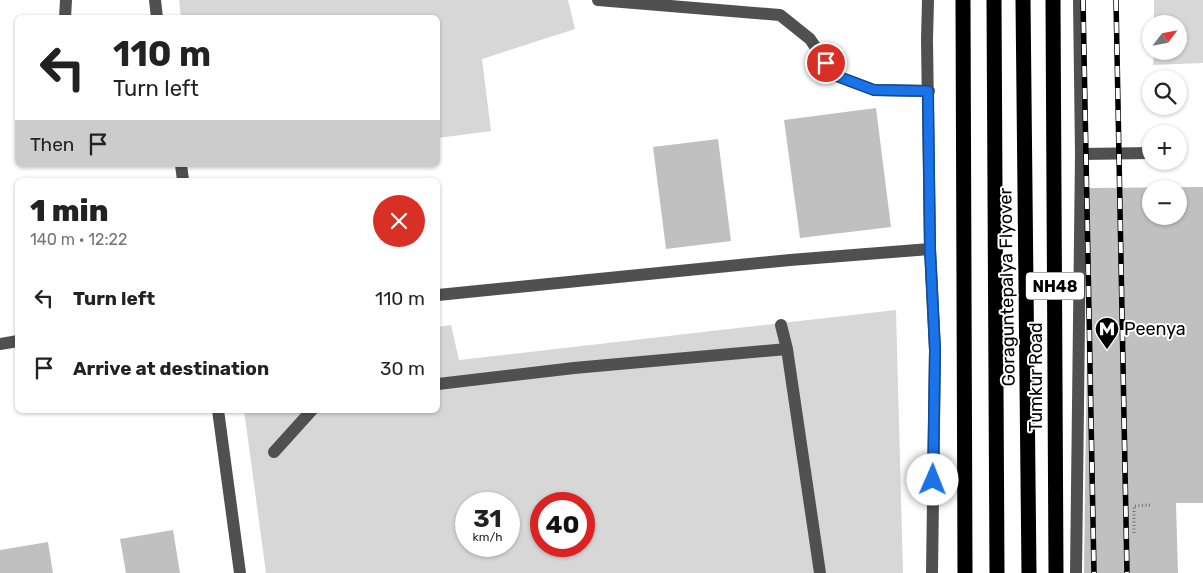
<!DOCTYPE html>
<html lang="en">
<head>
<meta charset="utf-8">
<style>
  :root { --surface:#fff; --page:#f6f6f6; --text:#222; --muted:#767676 }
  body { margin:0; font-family:Rubik,sans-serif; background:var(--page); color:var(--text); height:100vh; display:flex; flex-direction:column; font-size:19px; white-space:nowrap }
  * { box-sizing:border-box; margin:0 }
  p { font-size:16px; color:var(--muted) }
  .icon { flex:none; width:28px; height:28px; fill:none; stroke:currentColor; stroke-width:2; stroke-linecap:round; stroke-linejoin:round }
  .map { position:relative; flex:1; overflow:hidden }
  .sheet { position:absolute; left:15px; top:178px; width:425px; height:235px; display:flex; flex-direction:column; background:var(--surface); border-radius:8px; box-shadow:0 1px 4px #0004 }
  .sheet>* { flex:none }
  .banner { position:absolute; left:15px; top:15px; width:425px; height:152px; border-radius:8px; box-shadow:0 1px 4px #0004; background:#fff; color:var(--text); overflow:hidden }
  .needle { width:32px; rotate:58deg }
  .controls { position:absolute; left:1142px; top:15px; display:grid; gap:10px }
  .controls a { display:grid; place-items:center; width:45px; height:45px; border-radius:50%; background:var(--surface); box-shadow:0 1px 4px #0004; font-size:25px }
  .speed { position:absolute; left:455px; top:492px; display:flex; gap:10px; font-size:25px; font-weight:700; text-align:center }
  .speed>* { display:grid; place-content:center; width:65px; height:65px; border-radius:50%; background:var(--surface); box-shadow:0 1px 4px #0004; line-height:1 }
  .speed small { font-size:12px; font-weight:400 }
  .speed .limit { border:8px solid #d22; background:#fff; color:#111 }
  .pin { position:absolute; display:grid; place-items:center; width:42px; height:42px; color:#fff; margin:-21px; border:2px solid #fff; border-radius:50%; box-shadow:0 1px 5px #0007 }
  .me { position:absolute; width:55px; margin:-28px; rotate:1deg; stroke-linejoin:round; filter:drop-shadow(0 0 4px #0008) }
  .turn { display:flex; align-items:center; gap:18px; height:105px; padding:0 15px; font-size:22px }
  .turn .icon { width:65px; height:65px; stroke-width:2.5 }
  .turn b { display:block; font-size:35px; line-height:42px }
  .then { display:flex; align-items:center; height:48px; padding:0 15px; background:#0003; gap:10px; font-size:19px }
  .round { display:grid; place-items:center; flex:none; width:52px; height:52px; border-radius:26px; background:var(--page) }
  .headline { display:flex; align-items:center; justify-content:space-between; height:85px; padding:0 15px }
  h1 { font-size:30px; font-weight:800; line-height:38px }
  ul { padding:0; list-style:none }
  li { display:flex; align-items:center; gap:15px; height:70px; padding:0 15px }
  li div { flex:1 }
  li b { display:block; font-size:19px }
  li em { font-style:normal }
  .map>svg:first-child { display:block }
  .green { fill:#d7d7d7; fill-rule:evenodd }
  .building { fill:#c0c0c0; fill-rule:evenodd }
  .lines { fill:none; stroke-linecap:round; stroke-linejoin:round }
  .path { stroke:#727272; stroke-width:3; stroke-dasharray:1 2.5; stroke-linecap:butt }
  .minor { stroke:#505050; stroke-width:12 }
  .highway { stroke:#000; stroke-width:15 }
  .rail-casing { stroke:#000; stroke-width:5.5 }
  .rail { stroke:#fff; stroke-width:4; stroke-dasharray:11; stroke-linecap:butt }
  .route-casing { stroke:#114b97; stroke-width:12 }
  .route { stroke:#1a73e8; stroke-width:9 }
  .labels { text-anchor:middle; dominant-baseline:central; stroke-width:4; stroke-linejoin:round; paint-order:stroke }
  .shield { fill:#fff; stroke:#4c4c4c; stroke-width:1 }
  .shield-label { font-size:16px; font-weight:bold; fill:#000 }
  .street-label { font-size:18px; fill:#000; stroke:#fff }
  .poi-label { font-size:18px; fill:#000; stroke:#fff; text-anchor:start }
</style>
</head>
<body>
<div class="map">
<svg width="1203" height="573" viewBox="0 0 1203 573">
  <rect width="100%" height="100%" fill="#fff"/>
  <!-- green -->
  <path class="green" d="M 179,0 L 568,0 L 575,29 L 482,59 L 491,131 L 438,138 L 438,18 L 181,17 Z
    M 1154,0 L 1203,0 L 1203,63 L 1153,65 L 1154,51 L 1179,51 L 1179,24 L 1154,24 Z
    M 896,310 L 903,573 L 266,573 L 244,410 L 438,410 L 438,327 L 451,325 L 459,360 ZM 466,504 L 509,504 L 509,546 L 466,546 ZM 541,504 L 584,504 L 584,546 L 541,546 Z"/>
  <!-- building -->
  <path class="building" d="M 876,108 L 891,227 L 800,238 L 784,120 Z
    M 718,139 L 731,241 L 666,249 L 653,147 Z
    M 1203,187 L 1203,503 L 1176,503 L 1178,573 L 1084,573 L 1089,188 ZM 1151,189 L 1179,189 L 1179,216 L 1151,216 Z
    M 173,530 L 180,573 L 126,573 L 120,539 Z
    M 48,542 L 53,573 L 0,573 L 0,550 Z"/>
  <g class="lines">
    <!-- path -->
    <path class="path" d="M 1134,533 L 1134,506 L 1151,505"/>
    <!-- minor -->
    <path class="minor" d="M 155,0 L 157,18
      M 598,0 L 780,15 L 810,39 L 834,75 L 874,90 L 929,91
      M 928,0 L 927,40 L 930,249 L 935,350 L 932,573
      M 65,18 L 66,0
      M 1081,154 L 1151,153
      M 181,165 L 183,180
      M 438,295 L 790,260 L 930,249
      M 781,325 L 787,349 L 820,573
      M 0,344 L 18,341
      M 438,384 L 574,368 L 787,349
      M 218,410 L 240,573
      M 274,452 L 312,410
      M 1076,573 L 1081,154 L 1079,0"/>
    <!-- highway -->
    <path class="highway" d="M 963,0 L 965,573
      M 994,0 L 997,573
      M 1023,0 L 1029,573
      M 1053,0 L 1056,573"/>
    <defs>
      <path id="rail" d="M 1083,0 L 1094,573
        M 1116,0 L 1127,573"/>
    </defs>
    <!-- rail casing -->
    <use href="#rail" class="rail-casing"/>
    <!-- rail -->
    <use href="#rail" class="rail"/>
  </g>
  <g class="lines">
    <defs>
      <path id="route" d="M 826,63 L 834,75 L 874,90 L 928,91 L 930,249 L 935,350 L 933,480"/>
    </defs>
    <!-- route casing -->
    <use href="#route" class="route-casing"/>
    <!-- route -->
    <use href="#route" class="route"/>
  </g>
  <!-- icons -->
  <defs>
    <symbol id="metro-pin" viewBox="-11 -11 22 30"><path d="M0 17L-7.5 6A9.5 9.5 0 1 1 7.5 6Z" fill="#000" stroke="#fff"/><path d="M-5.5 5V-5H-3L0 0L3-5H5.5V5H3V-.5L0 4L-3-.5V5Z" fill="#fff"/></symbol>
  </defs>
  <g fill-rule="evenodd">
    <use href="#metro-pin" x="1093" y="315" width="28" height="38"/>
  </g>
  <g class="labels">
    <!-- shield labels -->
    <rect class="shield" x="1026" y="272.5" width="58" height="27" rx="4"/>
    <g class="shield-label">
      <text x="1055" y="286">NH48</text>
    </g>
    <!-- street labels -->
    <g class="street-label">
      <text transform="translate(1007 287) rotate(-91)">Goraguntepalya Flyover</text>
      <text transform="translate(1036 377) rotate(-90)">Tumkur Road</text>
    </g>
    <!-- poi labels -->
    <g class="poi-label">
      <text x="1124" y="329">Peenya</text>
    </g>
  </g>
</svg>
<div class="controls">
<a><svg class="needle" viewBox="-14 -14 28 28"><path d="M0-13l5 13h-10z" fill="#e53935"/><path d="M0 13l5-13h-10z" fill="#767676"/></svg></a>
<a><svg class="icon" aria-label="search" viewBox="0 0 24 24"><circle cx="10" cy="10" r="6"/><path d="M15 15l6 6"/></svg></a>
<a>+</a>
<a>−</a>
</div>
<div class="speed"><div>31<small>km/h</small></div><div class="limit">40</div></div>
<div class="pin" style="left:826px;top:63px;background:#d93025"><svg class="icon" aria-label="arrive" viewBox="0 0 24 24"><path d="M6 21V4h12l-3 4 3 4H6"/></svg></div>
<svg class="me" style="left:933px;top:480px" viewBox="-20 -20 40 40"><circle r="19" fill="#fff"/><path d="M0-13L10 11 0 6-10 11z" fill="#1a73e8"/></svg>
<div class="banner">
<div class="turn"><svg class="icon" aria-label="left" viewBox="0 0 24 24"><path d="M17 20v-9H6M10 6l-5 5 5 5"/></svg><div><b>110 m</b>Turn left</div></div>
<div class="then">Then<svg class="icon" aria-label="arrive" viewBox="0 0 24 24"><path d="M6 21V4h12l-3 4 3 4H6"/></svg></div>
</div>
<section class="sheet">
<div class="headline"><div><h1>1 min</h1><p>140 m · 12:22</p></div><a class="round" style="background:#d93025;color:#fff"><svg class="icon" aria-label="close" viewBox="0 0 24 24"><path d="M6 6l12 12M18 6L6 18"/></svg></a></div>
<ul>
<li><svg class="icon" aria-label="left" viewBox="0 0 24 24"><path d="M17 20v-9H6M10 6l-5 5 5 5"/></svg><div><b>Turn left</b></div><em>110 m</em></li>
<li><svg class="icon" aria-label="arrive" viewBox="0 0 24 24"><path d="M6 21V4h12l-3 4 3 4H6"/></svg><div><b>Arrive at destination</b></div><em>30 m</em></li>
</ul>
</section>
</div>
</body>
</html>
